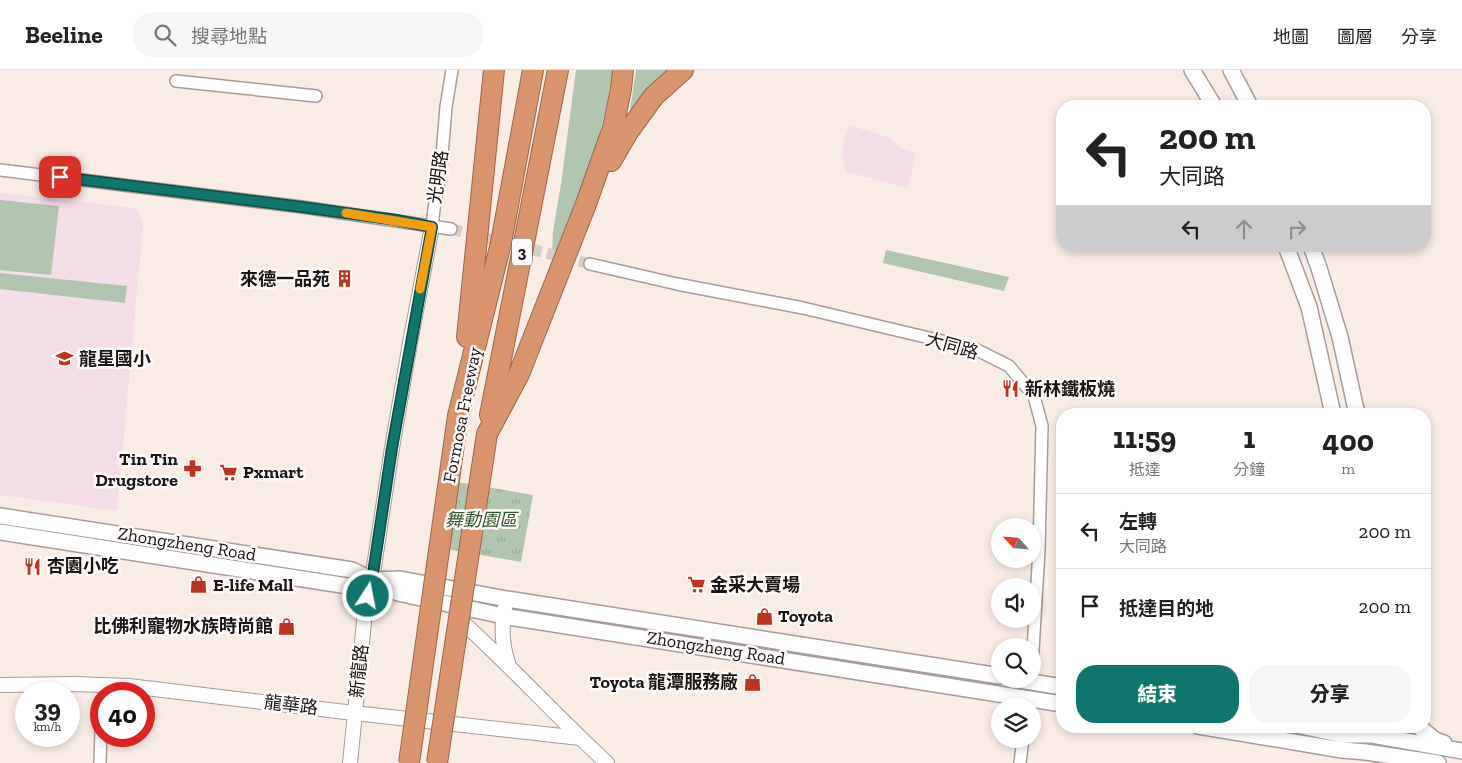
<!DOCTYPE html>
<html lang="zh-TW">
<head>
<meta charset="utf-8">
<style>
  :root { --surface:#fff; --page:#f6f6f6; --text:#222; --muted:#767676; --line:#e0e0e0; --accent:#0f766e }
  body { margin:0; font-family:"Zilla Slab","Noto Sans TC",serif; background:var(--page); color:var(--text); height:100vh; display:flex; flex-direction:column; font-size:19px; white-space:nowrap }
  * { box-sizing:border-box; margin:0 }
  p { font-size:16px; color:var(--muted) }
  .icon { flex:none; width:28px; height:28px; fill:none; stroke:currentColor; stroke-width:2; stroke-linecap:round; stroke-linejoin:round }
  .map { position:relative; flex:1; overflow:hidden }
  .sheet { position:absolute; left:1056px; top:338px; width:375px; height:325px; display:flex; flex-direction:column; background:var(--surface); border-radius:20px; box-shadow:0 2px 8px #0003 }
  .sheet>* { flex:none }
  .hud { position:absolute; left:1056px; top:30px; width:375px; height:152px; border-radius:20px; box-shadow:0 2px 8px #0003; background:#fff; color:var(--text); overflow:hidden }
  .needle { width:32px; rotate:296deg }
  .buttons { position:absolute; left:991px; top:448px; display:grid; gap:10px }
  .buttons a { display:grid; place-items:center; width:50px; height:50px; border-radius:50%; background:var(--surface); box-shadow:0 2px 8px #0003; font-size:25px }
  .speed { position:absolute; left:15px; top:612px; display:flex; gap:10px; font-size:25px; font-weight:700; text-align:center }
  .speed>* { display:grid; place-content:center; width:65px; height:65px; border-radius:50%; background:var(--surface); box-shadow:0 2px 8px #0003; line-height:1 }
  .speed small { font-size:12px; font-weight:400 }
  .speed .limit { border:8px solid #d22; background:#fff; color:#111 }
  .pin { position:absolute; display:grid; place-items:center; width:42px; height:42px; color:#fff; margin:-21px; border-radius:10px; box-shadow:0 2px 8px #0006 }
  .me { position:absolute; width:55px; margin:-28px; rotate:11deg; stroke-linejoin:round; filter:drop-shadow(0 0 4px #0008) }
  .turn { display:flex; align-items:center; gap:18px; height:105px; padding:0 20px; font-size:22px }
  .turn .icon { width:65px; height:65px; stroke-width:2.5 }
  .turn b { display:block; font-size:35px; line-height:42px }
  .lanes { display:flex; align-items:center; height:48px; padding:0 20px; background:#0003; justify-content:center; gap:25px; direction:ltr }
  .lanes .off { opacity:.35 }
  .eta { display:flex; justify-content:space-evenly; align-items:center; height:85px; text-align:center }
  .eta b { font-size:30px; font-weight:800; line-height:35px }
  .cta { display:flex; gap:10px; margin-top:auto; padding:10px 20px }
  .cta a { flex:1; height:58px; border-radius:20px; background:var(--accent); color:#fff; font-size:20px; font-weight:800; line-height:58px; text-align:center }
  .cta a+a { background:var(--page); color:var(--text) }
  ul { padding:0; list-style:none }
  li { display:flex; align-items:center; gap:15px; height:75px; padding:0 20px; border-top:1px solid var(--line) }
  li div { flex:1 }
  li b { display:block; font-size:19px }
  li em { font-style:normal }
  header { display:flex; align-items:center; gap:30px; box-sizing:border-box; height:70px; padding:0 25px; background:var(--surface); border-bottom:1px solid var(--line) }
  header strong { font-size:24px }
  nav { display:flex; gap:28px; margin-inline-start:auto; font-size:18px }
  .search { width:350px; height:45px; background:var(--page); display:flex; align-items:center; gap:12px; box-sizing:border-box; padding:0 18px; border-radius:20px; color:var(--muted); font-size:19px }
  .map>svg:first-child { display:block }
  .education { fill:#f5dde8 }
  .green { fill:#b2c5af }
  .park { fill:url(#park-tufts) }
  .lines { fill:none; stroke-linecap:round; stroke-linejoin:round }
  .minor-tunnel { stroke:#d8ccc6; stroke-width:11; stroke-dasharray:11 5.5; stroke-linecap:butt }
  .minor-casing { stroke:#a99c96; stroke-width:14 }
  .tertiary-casing { stroke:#a99c96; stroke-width:16 }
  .secondary-casing { stroke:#a99c96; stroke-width:18 }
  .motorway-casing { stroke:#97684d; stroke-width:22 }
  .minor { stroke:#fff; stroke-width:11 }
  .tertiary { stroke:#fff; stroke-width:14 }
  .secondary { stroke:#fff; stroke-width:15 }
  .motorway { stroke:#da946c; stroke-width:20 }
  .motorway-bridge-casing { stroke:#97684d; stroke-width:22; stroke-linecap:butt }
  .motorway-bridge { stroke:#da946c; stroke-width:20 }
  .route-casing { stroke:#0a4d48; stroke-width:12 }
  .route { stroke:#0f766e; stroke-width:9 }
  .slow { stroke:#f59e0b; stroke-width:9 }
  .labels { text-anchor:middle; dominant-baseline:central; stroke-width:5; stroke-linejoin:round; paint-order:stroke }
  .shield { fill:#fefbfa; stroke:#5f5b59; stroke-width:1 }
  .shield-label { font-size:16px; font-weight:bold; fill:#1b1614 }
  .street-label { font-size:18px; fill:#1b1614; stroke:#fefbfa }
  .poi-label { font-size:18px; font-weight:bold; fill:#1b1614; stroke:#fefbfa; text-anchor:start }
  .park-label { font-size:18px; font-style:italic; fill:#335830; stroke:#fefbfa }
</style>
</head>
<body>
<header>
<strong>Beeline</strong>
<div class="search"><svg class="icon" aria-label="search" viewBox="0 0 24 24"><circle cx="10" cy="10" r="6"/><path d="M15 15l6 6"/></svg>搜尋地點</div>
<nav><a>地圖</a><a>圖層</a><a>分享</a></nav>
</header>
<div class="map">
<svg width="1462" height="693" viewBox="0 0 1462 693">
  <defs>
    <pattern id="park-tufts" width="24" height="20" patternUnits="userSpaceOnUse" patternTransform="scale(1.25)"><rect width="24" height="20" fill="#b2c5af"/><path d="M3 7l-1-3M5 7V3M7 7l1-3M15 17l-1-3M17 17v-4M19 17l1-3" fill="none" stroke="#98a896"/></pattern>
  </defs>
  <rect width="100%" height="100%" fill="#f9ece5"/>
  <!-- education -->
  <path class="education" d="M 851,56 L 889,67 L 902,79 L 916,83 L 908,118 L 847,102 L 842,86 L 844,69 Z
    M 0,123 L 136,138 L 143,154 L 117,441 L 0,425 Z"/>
  <!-- green -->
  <path class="green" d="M 576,0 L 613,0 L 607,34 L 590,101 L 559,175 L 552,187 L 553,161 L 561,114 Z
    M 636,0 L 671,0 L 629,47 Z
    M 0,130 L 59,136 L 51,205 L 0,200 Z
    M 886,180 L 1009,207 L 1004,221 L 883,193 Z
    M 0,203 L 127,216 L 125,233 L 0,219 Z"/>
  <!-- park -->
  <path class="park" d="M 440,409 L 533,425 L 521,492 L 429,476 Z"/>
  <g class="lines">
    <!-- minor-tunnel -->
    <path class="minor-tunnel" d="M 451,159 L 590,194"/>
    <defs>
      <path id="minor" d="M 176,11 L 316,26
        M 0,100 L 302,137 L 451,159
        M 432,157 L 434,139 L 441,97 L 446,37 L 452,0
        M 590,194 L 677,214 L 803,238 L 942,271 L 975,279 L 1009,296 L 1034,326 L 1042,356 L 1039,480 L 1032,597
        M 100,693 L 101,661
        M 1020,693 L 1023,669"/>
      <path id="tertiary" d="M 507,529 C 501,552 501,571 508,593
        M 458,544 L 459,549 C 510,595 556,646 607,693
        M 0,615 L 75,614 L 129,616 L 354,643 L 580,668
        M 350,693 L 365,542 L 372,510 L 392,378 L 410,273 L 432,157"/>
      <path id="secondary" d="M 1192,0 L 1214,36
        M 1231,0 L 1250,36
        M 1286,176 L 1309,237 L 1333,344
        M 1311,176 L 1319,198 L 1340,267 L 1357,344
        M 0,446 L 352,500 L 372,510 L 400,509 L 507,529 L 1000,606
        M 0,462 L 348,516 L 372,510 L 398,523 L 503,546 L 1062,634
        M 1014,609 L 1062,617
        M 1198,656 L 1342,680 L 1366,682 L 1438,693
        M 1301,656 L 1343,665 L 1372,665 L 1462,681
        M 1418,656 L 1435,670 L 1444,673"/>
      <path id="motorway" d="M 611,91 L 628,62 L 654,26 L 683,0
        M 467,267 L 494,0
        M 490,345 L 558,0
        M 458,346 L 501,173 L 533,0
        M 487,364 L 519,304 L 586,134 L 613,58 L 621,19 L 623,0"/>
    </defs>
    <!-- minor casing -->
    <use href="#minor" class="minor-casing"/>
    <!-- tertiary casing -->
    <use href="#tertiary" class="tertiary-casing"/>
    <!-- secondary casing -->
    <use href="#secondary" class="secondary-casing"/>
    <!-- motorway casing -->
    <use href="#motorway" class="motorway-casing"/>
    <!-- minor -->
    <use href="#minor" class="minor"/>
    <!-- tertiary -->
    <use href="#tertiary" class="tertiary"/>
    <!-- secondary -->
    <use href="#secondary" class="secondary"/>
    <!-- motorway -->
    <use href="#motorway" class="motorway"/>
    <defs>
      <path id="motorway-bridge" d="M 409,693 L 458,346
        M 437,693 L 487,364"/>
    </defs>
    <!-- motorway-bridge casing -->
    <use href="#motorway-bridge" class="motorway-bridge-casing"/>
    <!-- motorway-bridge -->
    <use href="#motorway-bridge" class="motorway-bridge"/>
  </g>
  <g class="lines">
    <defs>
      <path id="route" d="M 60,107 L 302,137 L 396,150 L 432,157 L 392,378 L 372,510 L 368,526"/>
    </defs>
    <!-- route casing -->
    <use href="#route" class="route-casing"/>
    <!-- route -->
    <use href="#route" class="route"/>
    <!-- slow -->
    <path class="slow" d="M 346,143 L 432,157 L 420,219"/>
  </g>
  <!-- icons -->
  <defs>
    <symbol id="building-bare" viewBox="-9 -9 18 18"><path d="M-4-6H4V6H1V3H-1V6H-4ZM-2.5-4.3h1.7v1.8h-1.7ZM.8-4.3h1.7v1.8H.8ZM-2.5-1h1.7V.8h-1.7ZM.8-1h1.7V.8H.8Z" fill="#be3220" stroke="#fefbfa" stroke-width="2.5" paint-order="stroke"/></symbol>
    <symbol id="school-bare" viewBox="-9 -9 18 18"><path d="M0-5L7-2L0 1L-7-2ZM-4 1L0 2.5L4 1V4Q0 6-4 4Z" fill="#be3220" stroke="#fefbfa" stroke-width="2.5" paint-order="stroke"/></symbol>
    <symbol id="restaurant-bare" viewBox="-9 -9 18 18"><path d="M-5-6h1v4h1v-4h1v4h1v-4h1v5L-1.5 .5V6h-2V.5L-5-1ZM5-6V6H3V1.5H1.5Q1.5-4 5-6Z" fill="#be3220" stroke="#fefbfa" stroke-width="2.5" paint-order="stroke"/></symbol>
    <symbol id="pharmacy-bare" viewBox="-9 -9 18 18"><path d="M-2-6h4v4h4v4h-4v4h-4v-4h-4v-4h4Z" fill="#be3220" stroke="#fefbfa" stroke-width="2.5" paint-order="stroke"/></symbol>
    <symbol id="supermarket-bare" viewBox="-9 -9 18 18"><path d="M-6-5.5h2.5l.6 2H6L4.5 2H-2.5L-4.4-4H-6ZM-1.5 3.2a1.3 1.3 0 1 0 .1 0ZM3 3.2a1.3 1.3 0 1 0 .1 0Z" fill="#be3220" stroke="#fefbfa" stroke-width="2.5" paint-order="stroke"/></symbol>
    <symbol id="shop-bare" viewBox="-9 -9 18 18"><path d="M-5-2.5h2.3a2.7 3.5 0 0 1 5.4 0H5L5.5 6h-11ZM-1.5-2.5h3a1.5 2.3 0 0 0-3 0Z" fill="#be3220" stroke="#fefbfa" stroke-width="2.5" paint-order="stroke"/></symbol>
  </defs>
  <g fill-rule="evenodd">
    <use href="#building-bare" x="332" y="196" width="25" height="25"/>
    <use href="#school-bare" x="52" y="276" width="25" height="25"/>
    <use href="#restaurant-bare" x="998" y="306" width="25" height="25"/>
    <use href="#pharmacy-bare" x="180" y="386" width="25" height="25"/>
    <use href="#supermarket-bare" x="216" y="390" width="25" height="25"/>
    <use href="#restaurant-bare" x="20" y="484" width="25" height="25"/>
    <use href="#shop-bare" x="186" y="502" width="25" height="25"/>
    <use href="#supermarket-bare" x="684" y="502" width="25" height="25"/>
    <use href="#shop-bare" x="752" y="534" width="25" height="25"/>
    <use href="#shop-bare" x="274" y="544" width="25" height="25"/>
    <use href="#shop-bare" x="740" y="600" width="25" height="25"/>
  </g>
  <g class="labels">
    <!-- shield labels -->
    <rect class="shield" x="512" y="168.5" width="20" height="27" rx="4"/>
    <g class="shield-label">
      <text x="522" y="182">3</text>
    </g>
    <!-- street labels -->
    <g class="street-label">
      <text transform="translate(438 107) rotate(-82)">光明路</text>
      <text transform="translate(952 276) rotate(16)">大同路</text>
      <text transform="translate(462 345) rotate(-79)">Formosa Freeway</text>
      <text transform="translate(187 474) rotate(9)">Zhongzheng Road</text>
      <text transform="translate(716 578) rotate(9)">Zhongzheng Road</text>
      <text transform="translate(359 601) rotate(-84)">新龍路</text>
      <text transform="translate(291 635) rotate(7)">龍華路</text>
    </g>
    <!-- poi labels -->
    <g class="poi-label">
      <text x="330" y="209" text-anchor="end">來德一品苑</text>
      <text x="79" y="289">龍星國小</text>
      <text x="1025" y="319">新林鐵板燒</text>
      <text x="178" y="389" text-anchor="end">Tin Tin<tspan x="178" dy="21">Drugstore</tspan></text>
      <text x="243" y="402">Pxmart</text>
      <text x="47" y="496">杏園小吃</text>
      <text x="213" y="515">E-life Mall</text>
      <text x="710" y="515">金采大賣場</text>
      <text x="778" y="546">Toyota</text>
      <text x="273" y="556" text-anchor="end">比佛利寵物水族時尚館</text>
      <text x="738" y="612" text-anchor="end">Toyota 龍潭服務廠</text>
    </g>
    <!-- park labels -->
    <g class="park-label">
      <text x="481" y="450">舞動園區</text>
    </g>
  </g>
</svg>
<div class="buttons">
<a><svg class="needle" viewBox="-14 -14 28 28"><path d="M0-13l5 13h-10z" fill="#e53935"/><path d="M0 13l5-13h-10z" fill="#767676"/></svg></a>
<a><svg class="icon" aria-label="sound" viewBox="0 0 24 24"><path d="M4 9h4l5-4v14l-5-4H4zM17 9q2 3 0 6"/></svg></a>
<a><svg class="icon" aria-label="search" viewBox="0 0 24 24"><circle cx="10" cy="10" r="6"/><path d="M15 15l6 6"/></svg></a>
<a><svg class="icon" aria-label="layers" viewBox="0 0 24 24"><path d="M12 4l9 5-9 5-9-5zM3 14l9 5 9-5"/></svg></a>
</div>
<div class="speed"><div>39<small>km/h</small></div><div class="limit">40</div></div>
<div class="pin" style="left:60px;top:107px;background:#d93025"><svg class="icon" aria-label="arrive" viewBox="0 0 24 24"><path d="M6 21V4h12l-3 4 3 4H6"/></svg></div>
<svg class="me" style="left:368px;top:526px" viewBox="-20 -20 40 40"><circle r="17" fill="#0f766e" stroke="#fff" stroke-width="3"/><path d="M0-11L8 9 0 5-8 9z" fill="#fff"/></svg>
<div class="hud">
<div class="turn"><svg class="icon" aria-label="left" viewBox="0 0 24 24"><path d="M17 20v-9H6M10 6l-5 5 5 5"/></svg><div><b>200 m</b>大同路</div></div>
<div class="lanes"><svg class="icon" aria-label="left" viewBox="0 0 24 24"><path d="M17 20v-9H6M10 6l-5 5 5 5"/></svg><svg class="icon off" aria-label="ahead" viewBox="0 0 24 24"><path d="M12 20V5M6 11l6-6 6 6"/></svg><svg class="icon off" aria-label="right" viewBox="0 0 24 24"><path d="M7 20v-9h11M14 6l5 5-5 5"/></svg></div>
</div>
<section class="sheet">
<div class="eta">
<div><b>11:59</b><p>抵達</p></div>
<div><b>1</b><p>分鐘</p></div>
<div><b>400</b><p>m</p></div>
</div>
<ul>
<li><svg class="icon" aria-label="left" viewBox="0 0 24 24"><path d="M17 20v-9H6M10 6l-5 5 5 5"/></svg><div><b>左轉</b><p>大同路</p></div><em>200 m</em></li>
<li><svg class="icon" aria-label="arrive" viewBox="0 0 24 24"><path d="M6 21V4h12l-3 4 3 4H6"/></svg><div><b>抵達目的地</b></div><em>200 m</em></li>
</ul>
<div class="cta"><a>結束</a><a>分享</a></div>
</section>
</div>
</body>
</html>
